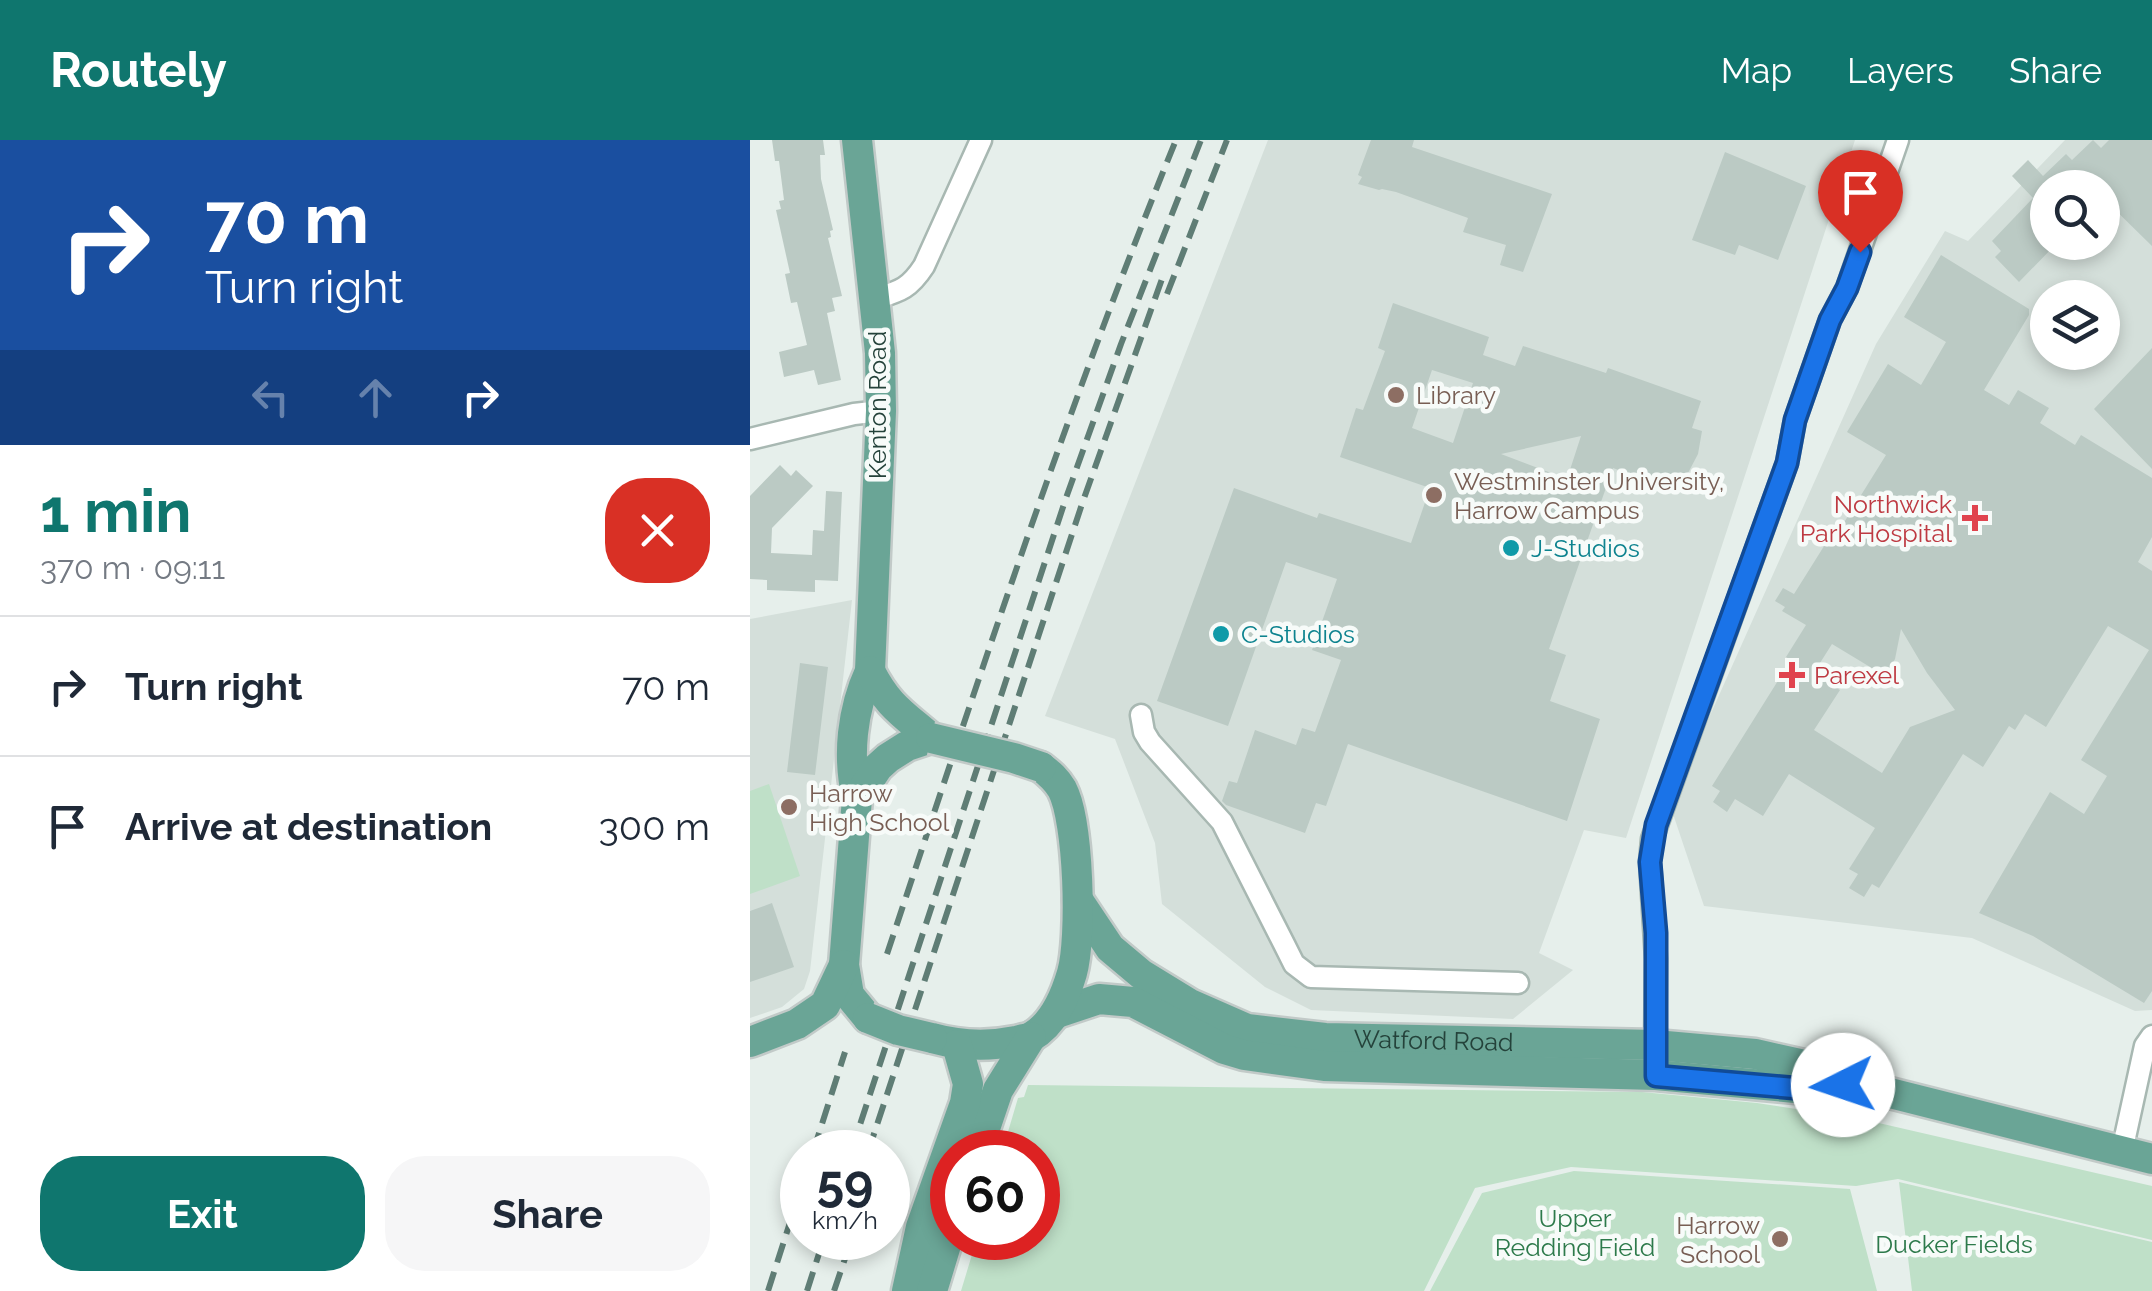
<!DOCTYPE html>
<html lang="en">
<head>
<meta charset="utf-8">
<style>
  :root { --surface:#fff; --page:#f6f6f7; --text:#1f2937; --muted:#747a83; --line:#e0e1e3; --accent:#0f766e }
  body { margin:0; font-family:Raleway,sans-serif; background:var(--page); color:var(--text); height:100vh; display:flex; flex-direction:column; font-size:38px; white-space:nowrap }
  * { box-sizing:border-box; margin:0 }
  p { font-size:32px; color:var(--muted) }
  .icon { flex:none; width:55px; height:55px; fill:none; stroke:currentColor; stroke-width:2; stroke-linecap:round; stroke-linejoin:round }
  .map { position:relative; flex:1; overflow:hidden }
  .side { display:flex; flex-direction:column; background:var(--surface); width:750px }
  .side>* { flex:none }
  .hud { background:#1a4fa0; color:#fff; overflow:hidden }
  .tools { position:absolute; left:1280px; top:30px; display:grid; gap:20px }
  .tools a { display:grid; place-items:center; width:90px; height:90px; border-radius:50%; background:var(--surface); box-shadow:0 5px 15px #0003; font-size:50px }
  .speed { position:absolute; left:30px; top:990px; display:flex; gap:20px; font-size:50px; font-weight:700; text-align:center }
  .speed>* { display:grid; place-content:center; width:130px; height:130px; border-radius:50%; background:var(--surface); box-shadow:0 5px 15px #0003; line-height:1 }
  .speed small { font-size:25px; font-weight:400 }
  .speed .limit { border:15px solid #d22; background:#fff; color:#111 }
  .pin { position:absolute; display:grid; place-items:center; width:85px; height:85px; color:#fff; margin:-102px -42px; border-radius:50% 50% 50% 0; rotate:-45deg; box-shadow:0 0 10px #0007 }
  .pin .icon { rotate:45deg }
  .me { position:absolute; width:110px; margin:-55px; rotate:266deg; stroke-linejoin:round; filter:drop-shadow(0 0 8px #0008) }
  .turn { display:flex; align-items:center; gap:35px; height:210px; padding:0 40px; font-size:45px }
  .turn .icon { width:130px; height:130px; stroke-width:2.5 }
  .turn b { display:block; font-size:70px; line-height:85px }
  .lanes { display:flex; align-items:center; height:95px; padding:0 40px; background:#0003; justify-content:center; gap:50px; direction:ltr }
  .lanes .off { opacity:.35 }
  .round { display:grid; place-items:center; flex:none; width:105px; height:105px; border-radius:40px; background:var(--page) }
  .headline { display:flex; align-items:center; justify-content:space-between; height:170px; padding:0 40px }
  h1 { font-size:60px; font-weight:700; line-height:75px; color:var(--accent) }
  .cta { display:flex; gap:20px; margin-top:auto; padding:20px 40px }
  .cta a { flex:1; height:115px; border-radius:40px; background:var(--accent); color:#fff; font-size:40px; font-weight:700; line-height:115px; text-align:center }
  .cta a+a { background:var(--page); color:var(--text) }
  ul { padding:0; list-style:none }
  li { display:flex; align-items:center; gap:30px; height:140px; padding:0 40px; border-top:2px solid var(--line) }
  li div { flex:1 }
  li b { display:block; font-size:38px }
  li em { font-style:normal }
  header { display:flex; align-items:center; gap:60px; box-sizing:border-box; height:140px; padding:0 50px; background:var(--accent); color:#fff }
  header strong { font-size:48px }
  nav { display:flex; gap:55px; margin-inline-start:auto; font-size:35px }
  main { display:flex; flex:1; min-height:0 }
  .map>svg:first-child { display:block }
  .built { fill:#d4dfda; fill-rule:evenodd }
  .green { fill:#bfe0c8 }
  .building { fill:#bbcac4; fill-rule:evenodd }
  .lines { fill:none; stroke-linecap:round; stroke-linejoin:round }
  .street-casing { stroke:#a8b8b2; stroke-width:25 }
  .primary-casing { stroke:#c2cac8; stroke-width:35 }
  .street { stroke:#fff; stroke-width:20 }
  .primary { stroke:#6aa596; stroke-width:30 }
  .rail { stroke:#5f7d75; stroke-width:6; stroke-dasharray:20 10; stroke-linecap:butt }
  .primary-bridge-casing { stroke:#c2cac8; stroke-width:35; stroke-linecap:butt }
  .primary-bridge { stroke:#6aa596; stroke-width:30 }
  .route-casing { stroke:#114b97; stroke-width:25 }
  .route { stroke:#1a73e8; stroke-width:18 }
  .education-dot { fill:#8d6e63; stroke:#f7fbf9; stroke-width:4 }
  .health-dot { fill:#e0444e; stroke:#f7fbf9; stroke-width:4 }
  .culture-dot { fill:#0f9aa8; stroke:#f7fbf9; stroke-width:4 }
  .labels { text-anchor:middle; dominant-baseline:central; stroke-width:9; stroke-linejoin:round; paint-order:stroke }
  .education-label { font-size:25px; fill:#785e54; stroke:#f7fbf9; text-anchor:start }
  .street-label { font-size:25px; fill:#24423a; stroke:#f7fbf9 }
  .health-label { font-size:25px; fill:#be3a42; stroke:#f7fbf9; text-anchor:end }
  .culture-label { font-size:25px; fill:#0d838f; stroke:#f7fbf9; text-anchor:start }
  .park-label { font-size:25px; fill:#2d7a4b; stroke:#f7fbf9 }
</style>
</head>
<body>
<header>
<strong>Routely</strong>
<nav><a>Map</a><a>Layers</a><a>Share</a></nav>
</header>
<main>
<section class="side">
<div class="hud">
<div class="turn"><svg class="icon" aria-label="right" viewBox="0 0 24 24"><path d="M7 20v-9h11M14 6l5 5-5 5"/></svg><div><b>70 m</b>Turn right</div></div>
<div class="lanes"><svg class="icon off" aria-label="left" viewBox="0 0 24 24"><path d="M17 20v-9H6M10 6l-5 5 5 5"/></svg><svg class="icon off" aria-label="ahead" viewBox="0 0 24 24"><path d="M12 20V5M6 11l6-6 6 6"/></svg><svg class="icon" aria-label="right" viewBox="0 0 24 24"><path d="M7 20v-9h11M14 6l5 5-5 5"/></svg></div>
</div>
<div class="headline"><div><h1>1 min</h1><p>370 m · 09:11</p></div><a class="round" style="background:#d93025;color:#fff"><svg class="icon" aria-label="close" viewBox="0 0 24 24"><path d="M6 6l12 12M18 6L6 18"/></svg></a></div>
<ul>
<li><svg class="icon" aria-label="right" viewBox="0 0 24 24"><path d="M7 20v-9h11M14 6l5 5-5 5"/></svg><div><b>Turn right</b></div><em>70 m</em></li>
<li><svg class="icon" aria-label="arrive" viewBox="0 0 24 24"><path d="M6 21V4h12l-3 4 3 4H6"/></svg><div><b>Arrive at destination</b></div><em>300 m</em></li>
</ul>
<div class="cta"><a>Exit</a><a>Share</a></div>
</section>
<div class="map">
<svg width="1402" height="1151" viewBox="0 0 1402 1151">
  <rect width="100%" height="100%" fill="#e6efeb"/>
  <!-- built -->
  <path class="built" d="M 518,0 L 1105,0 L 876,698 L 834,690 L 789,813 L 823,830 L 763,879 L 561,870 L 515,847 L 412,764 L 405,703 L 365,599 L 295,576 Z
    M 1315,0 L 1402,0 L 1402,870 L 1385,871 L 1222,798 L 954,766 L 920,665 L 1126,204 L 1195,91 L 1218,101 ZM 1298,48 L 1352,48 L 1352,102 L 1298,102 ZM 1298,158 L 1352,158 L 1352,212 L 1298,212 Z
    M 102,460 L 60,831 L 54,849 L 32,867 L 0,878 L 0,479 Z"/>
  <!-- green -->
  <path class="green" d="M 19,644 L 50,736 L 0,754 L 0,651 Z
    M 278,945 L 892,952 L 1007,963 L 1107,978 L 1402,1046 L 1402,1100 L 1148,1039 L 1106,1046 L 821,1027 L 725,1048 L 674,1151 L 211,1151 L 227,1098 L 288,1098 L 288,1012 L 252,1012 L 268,958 L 274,957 Z
    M 824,1031 L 1100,1049 L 1127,1151 L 680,1151 L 732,1053 Z
    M 1149,1042 L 1402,1102 L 1402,1151 L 1162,1151 Z"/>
  <!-- building -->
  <path class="building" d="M 22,0 L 73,0 L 75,15 L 70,15 L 71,39 L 83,90 L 80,91 L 81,97 L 78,98 L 92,156 L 82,158 L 85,171 L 77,173 L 91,240 L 68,245 L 64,230 L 34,237 L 29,212 L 57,205 L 47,162 L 41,163 L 35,134 L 40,133 L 26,70 L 31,69 L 29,61 L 34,60 L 29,21 L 25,21 Z
    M 621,0 L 664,0 L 662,7 L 802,54 L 773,132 L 750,125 L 756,105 L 713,92 L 718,78 L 646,52 L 632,49 L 629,50 L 608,44 L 612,37 L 608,35 Z
    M 1343,0 L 1351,8 L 1359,0 L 1402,0 L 1402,106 L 1352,57 L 1352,48 L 1298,48 L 1298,102 L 1308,102 L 1269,142 L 1245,117 L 1251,111 L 1242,101 L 1283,58 L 1262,36 L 1278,20 L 1293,36 L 1316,14 L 1322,20 Z
    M 975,12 L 1056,46 L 1028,120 L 989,105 L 985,115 L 942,100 Z
    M 1191,115 L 1279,169 L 1279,175 L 1234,250 L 1259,265 L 1268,250 L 1299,268 L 1290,283 L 1325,305 L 1331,295 L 1402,338 L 1402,397 L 1388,422 L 1402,431 L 1402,851 L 1394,863 L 1283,796 L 1229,773 L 1300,652 L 1334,674 L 1357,636 L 1331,620 L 1399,510 L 1358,486 L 1296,587 L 1275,574 L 1265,590 L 1259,586 L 1233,627 L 1213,614 L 1129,748 L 1122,744 L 1114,757 L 1099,748 L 1108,734 L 1099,729 L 1125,688 L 1039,634 L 1013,676 L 985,659 L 977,672 L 963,662 L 970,651 L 962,646 L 1041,520 L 1036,517 L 1056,485 L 1032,471 L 1035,467 L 1025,461 L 1033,448 L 1044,454 L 1081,395 L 1085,397 L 1136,315 L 1097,292 L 1138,224 L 1171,245 L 1196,202 L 1154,177 ZM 1151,489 L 1177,533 L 1205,570 L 1160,587 L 1132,633 L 1064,590 L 1090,550 L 1063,534 L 1082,504 L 1135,536 L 1145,519 Z
    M 643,163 L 739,197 L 733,215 L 765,226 L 773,206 L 856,233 L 858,228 L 951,261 L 942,288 L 952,291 L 948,314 L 938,333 L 932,340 L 925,337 L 921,349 L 863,328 L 799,509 L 816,515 L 800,561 L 850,579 L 817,681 L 598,604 L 576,666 L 566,663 L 555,693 L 476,665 L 472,661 L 479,641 L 487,643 L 505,590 L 546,605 L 552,588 L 565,592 L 591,520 L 562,510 L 587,439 L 536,422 L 478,586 L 407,561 L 484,348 L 567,378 L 569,373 L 661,403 L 680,348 L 590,317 L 606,268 L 613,270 L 635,211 L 628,208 ZM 682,230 L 723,243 L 703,303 L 662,288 ZM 831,296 L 817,339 L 751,314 Z
    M 1402,208 L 1402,329 L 1344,269 Z
    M 30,325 L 41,336 L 46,330 L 63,346 L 22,388 L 21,413 L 62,415 L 63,390 L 74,391 L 76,351 L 92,352 L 88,441 L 65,440 L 65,452 L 17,450 L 17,440 L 0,439 L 0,356 Z
    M 50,523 L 78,527 L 65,635 L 37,632 Z
    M 22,763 L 44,827 L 0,842 L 0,771 Z"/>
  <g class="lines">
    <defs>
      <path id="street" d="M 125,159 C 150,151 159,149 174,126 L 231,0
        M 0,299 L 104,274 L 131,271
        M 391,575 L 394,592 L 400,602 L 472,682 L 534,804 L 544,824 L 561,837 L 768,843
        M 905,914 L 906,819 L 900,722 L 902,699 L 1037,323 L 1045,280 L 1080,180 L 1097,148 L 1148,0
        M 1372,1011 L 1395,906 L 1402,896"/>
      <g id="primary">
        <path d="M 107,658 C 97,616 102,570 120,531 L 131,271 L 130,213 L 107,0"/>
        <path id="s1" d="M 328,760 L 360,808 L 391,834 L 440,864 L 497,889 L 575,898 L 905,905 L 1005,914 L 1072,929 L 1082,943"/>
        <path d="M 307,873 L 349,859 L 383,862 L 474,909 L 494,915 L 574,926 L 906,935 L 1067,950 L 1082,943 L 1136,952 L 1402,1019"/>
        <path d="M 118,878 L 99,855 L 94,825 L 107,658 L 128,627 L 138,618 L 157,606 L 181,598 C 152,573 138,566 120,531"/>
        <path d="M 182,898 C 211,906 237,907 266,901 C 268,900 280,898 281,897 C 304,884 315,857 322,833 C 332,798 329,681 312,649 C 306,639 300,634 291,627"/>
        <path d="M 0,902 L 47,884 L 75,865 L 94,825"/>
        <path d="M 227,1012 L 248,950 L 281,897"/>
        <path d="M 157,1151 L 171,1087 L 215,963 L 218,944 L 207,905"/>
        <path d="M 182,1151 L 202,1085"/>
      </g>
    </defs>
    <!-- street casing -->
    <use href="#street" class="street-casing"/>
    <!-- primary casing -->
    <use href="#primary" class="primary-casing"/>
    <!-- street -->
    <use href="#street" class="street"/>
    <!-- primary -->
    <use href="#primary" class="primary"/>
    <!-- rail -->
    <path class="rail" d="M 417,154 L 477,0
      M 137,814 C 228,541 317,267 426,0
      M 63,1012 L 95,912
      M 101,1012 L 316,358 L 371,204 L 451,0
      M 118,1012 L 332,364 L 413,136
      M 18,1151 L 52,1045
      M 57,1151 L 74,1098
      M 84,1151 L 102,1098"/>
    <defs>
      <path id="primary-bridge" d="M 181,598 L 264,618 L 291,627
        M 118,878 L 148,890 L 182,898"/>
    </defs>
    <!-- primary-bridge casing -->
    <use href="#primary-bridge" class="primary-bridge-casing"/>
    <!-- primary-bridge -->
    <use href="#primary-bridge" class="primary-bridge"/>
  </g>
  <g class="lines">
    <defs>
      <path id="route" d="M 1093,945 L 1082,943 L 1067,950 L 906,936 L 906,793 L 900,722 L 906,685 L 1037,323 L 1045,280 L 1080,180 L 1097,148 L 1110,112"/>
    </defs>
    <!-- route casing -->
    <use href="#route" class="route-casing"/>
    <!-- route -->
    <use href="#route" class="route"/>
  </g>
  <!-- markers -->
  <g class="education-dot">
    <circle cx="646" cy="255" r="10"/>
    <circle cx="684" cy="355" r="10"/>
    <circle cx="39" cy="667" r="10"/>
    <circle cx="1030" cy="1099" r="10"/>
  </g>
  <g class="health-dot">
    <path d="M1220 363h10v10h10v10h-10v10h-10v-10h-10v-10h10z"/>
    <path d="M1037 520h10v10h10v10h-10v10h-10v-10h-10v-10h10z"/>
  </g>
  <g class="culture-dot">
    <circle cx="761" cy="408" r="10"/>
    <circle cx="471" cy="494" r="10"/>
  </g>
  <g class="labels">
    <!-- education labels -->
    <g class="education-label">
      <text x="666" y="255">Library</text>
      <text x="704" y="341">Westminster University,<tspan x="704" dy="29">Harrow Campus</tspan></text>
      <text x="59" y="653">Harrow<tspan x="59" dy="29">High School</tspan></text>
      <text x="1010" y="1085" text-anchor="end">Harrow<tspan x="1010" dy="29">School</tspan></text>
    </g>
    <!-- street labels -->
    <g class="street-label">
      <text transform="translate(127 265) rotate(-90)">Kenton Road</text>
      <text stroke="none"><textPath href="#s1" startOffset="405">Watford Road</textPath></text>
    </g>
    <!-- health labels -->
    <g class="health-label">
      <text x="1202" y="364">Northwick<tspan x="1202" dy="29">Park Hospital</tspan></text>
      <text x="1064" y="535" text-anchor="start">Parexel</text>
    </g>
    <!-- culture labels -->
    <g class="culture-label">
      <text x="781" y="408">J-Studios</text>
      <text x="491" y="494">C-Studios</text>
    </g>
    <!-- park labels -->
    <g class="park-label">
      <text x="825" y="1078">Upper<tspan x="825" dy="29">Redding Field</tspan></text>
      <text x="1204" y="1104">Ducker Fields</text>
    </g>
  </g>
</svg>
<div class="tools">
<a><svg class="icon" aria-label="search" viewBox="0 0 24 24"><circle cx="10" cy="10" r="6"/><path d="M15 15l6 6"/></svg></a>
<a><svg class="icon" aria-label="layers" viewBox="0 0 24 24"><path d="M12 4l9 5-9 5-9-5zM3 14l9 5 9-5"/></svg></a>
</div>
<div class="speed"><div>59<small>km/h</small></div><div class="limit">60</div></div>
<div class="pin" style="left:1110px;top:112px;background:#d93025"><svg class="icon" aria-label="arrive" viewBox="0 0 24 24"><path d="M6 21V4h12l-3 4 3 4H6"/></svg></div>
<svg class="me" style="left:1093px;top:945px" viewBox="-20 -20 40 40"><circle r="19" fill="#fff"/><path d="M0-13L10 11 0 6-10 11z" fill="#1a73e8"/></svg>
</div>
</main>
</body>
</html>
